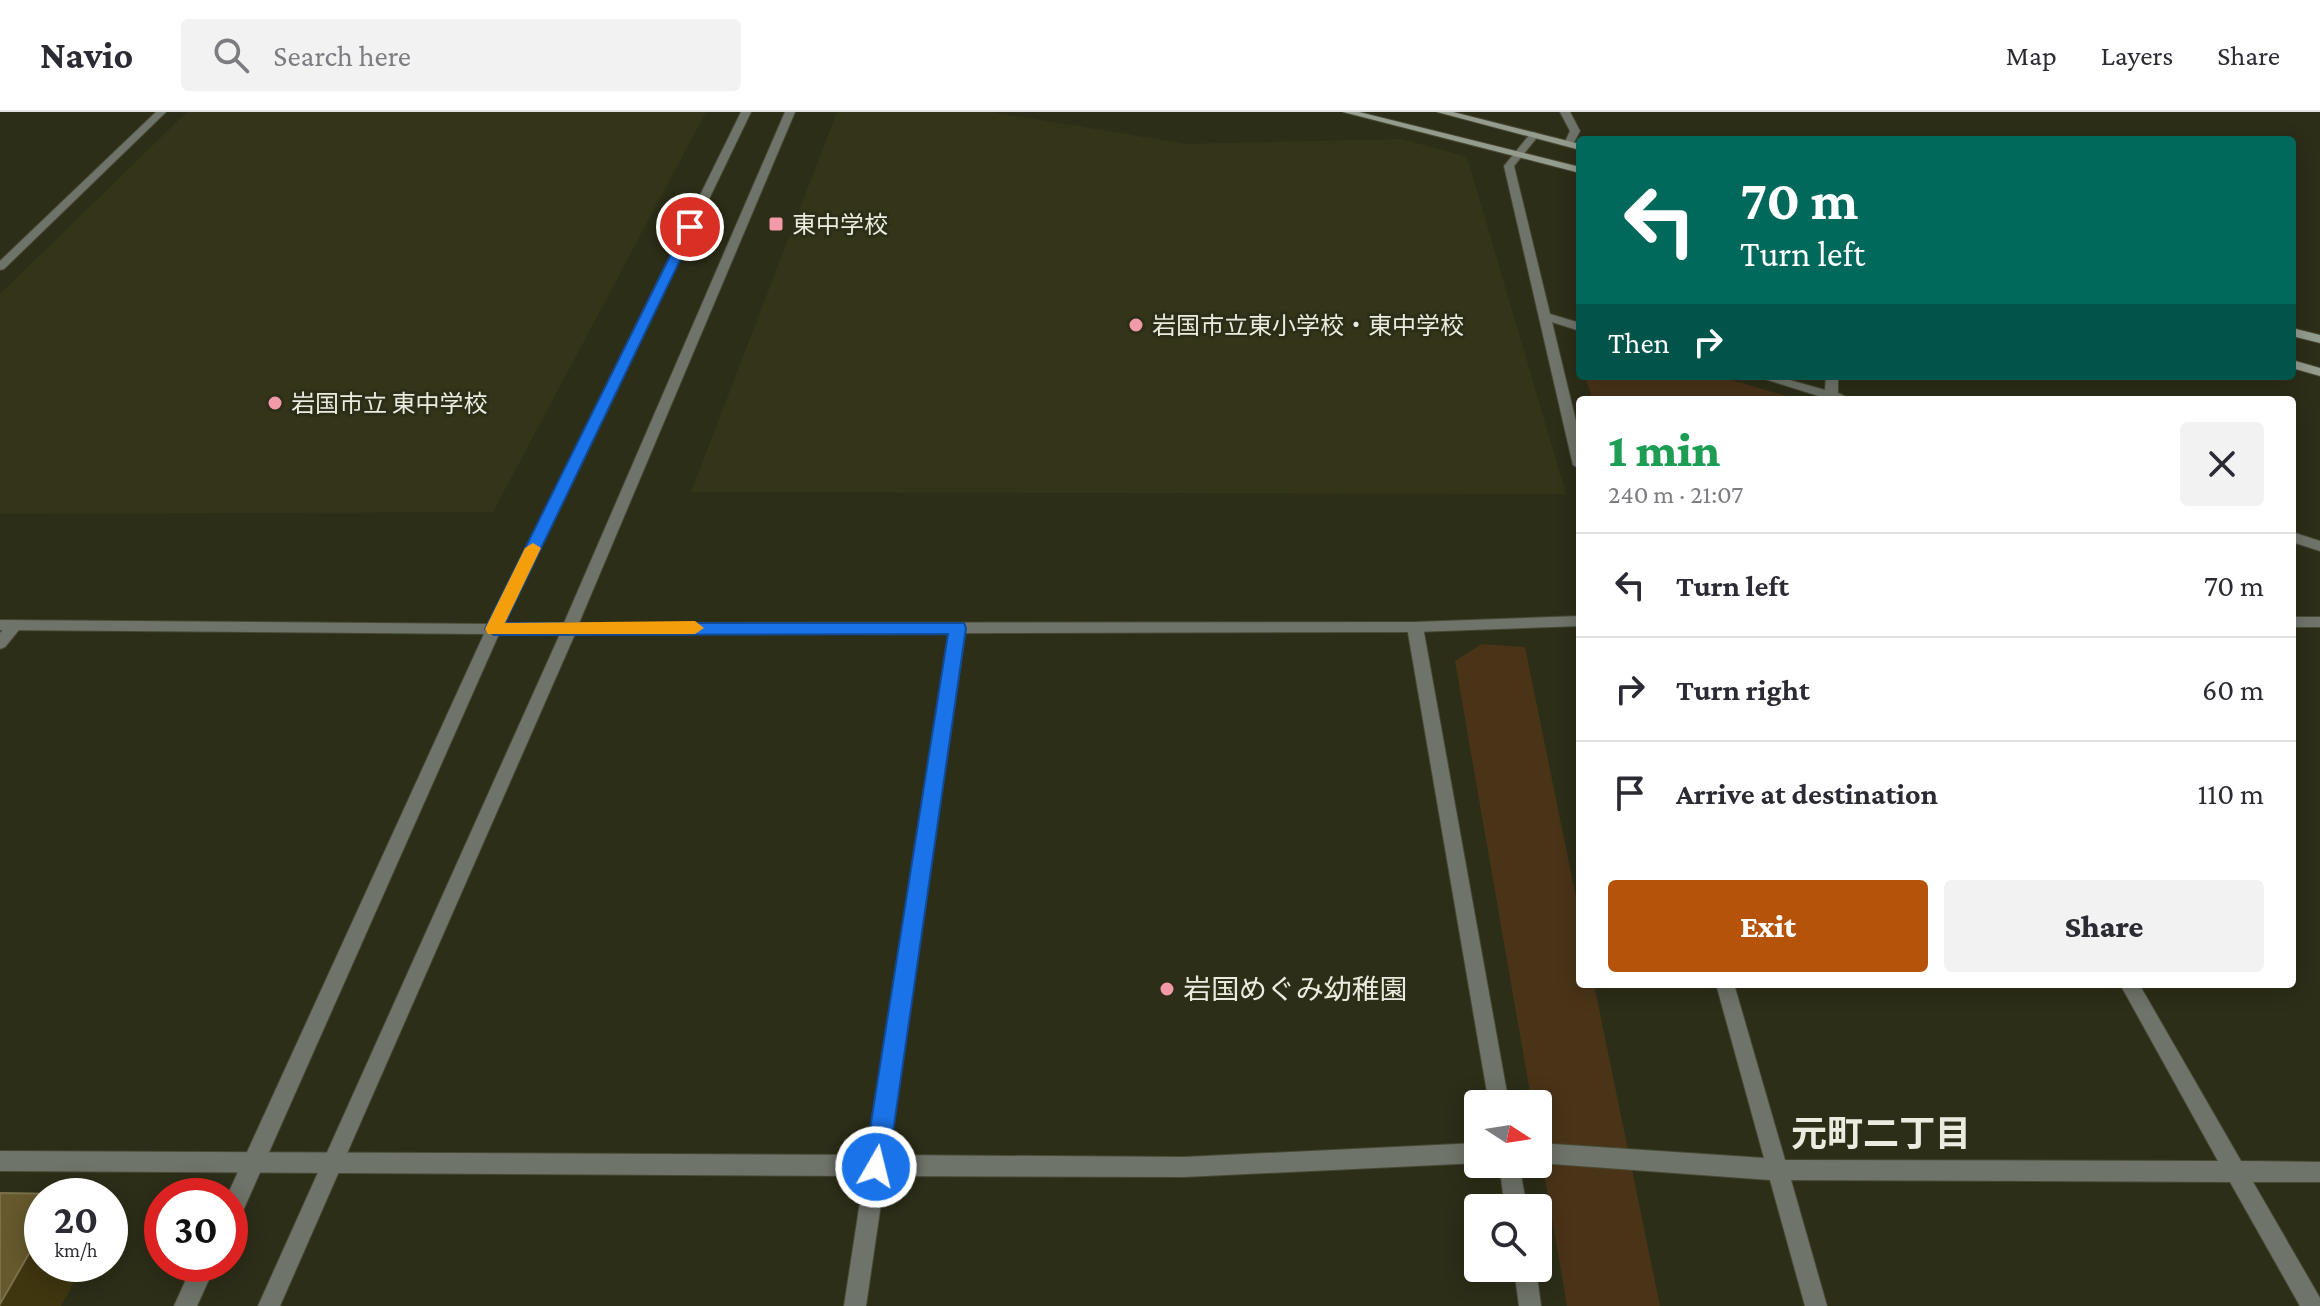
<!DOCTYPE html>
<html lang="en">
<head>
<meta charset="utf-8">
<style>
  :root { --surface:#fff; --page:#f2f2f3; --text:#2b2b33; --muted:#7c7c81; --line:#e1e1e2; --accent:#b45309 }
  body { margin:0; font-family:"Crimson Pro","Noto Sans JP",serif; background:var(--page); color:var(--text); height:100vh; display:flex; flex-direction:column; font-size:30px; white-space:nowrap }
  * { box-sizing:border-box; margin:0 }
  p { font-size:26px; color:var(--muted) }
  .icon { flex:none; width:44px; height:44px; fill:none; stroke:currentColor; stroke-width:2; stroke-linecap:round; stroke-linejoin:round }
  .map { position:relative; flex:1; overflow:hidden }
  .side { position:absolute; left:1576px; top:284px; width:720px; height:592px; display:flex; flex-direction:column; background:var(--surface); border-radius:8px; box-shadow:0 4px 20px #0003 }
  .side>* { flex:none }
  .guide { position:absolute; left:1576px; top:24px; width:720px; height:244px; border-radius:8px; box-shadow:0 4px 20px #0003; background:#00695c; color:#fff; overflow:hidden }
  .needle { width:52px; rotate:102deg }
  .fabs { position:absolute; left:1464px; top:978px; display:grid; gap:16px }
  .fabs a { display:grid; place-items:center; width:88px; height:88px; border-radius:8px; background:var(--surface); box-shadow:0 4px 20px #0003; font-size:40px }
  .speed { position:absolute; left:24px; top:1066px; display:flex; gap:16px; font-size:40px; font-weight:700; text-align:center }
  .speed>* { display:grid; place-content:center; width:104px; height:104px; border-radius:50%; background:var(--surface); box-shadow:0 4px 20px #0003; line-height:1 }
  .speed small { font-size:20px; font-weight:400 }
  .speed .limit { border:12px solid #d22; background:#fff; color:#111 }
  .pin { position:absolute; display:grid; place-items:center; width:68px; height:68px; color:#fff; margin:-34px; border:4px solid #fff; border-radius:50%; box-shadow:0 2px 8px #0007 }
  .me { position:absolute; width:88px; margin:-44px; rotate:8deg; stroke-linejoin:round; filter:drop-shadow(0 0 6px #0008) }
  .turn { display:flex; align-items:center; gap:28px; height:168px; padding:0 32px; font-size:36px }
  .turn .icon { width:104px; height:104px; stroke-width:2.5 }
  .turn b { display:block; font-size:56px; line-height:68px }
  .then { display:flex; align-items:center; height:76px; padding:0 32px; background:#0003; gap:16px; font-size:30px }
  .round { display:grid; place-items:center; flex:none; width:84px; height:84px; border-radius:8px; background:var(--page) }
  .summary { display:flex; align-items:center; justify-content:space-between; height:136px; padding:0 32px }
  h1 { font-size:48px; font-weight:800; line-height:60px; color:#1e9e55 }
  .button { display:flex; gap:16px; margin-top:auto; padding:16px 32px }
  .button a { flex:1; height:92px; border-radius:8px; background:var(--accent); color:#fff; font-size:32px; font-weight:800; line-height:92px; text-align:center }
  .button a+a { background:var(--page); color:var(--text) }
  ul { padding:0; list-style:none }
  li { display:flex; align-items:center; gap:24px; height:104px; padding:0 32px; border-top:2px solid var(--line) }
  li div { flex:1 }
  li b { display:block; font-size:30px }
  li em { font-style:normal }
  header { display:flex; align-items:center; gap:48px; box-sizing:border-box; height:112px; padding:0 40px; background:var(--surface); border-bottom:2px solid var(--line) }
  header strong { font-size:38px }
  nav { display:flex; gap:44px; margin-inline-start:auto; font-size:28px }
  .search { width:560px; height:72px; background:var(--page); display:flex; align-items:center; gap:20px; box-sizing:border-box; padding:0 28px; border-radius:8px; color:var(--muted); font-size:30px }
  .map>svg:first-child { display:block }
  .built { fill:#343518 }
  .green { fill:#4a3418 }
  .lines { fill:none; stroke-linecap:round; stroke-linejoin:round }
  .minor-casing { stroke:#484934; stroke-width:2 }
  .tertiary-casing { stroke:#484934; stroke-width:2 }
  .secondary-casing { stroke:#484934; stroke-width:2 }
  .minor { fill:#6f746a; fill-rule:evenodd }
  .tertiary { fill:#6f746a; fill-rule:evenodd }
  .secondary { fill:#949c8d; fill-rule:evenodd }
  .shaded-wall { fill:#3f360f }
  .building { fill:#66592d; stroke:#7b7049; stroke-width:2 }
  .route { fill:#1a73e8; stroke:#114b97; stroke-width:2 }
  .slow { fill:#f59e0b }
  .poi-dot { fill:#f39aa8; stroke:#2d2e18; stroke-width:3 }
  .labels { text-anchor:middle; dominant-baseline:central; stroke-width:6; stroke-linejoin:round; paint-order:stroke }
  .far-poi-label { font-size:24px; fill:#ebecdf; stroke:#2d2e18; text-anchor:start }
  .poi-label { font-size:28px; fill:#ebecdf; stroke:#2d2e18; text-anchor:start }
  .near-neighbourhood-label { font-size:36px; font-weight:bold; fill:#ebecdf; stroke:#2d2e18 }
</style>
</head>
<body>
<header>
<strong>Navio</strong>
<div class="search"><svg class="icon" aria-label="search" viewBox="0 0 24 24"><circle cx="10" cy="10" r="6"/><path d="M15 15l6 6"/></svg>Search here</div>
<nav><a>Map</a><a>Layers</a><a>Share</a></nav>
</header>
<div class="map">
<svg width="2320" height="1194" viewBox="0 0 2320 1194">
  <rect width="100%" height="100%" fill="#2d2e18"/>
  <!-- built -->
  <path class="built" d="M 187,0 L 706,0 L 493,400 L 0,402 L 0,182 Z
    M 837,0 L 991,0 L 1186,32 L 1402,27 L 1467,45 L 1566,382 L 691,380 Z"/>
  <!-- green -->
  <path class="green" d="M 1585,264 L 1718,264 L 1800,288 L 1593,288 Z
    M 1482,532 L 1525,535 L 1580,805 L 1580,872 L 1594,872 L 1660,1194 L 1567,1194 L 1538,1025 L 1538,992 L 1532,992 L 1455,549 Z"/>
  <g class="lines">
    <defs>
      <path id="minor" d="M 1560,0 L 1570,0 L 1580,19 L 1572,34 L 1564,32 L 1570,19 Z
        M 1534,20 L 1539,23 L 1514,54 L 1550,202 L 1580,211 L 1580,219 L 1552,210 L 1580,326 L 1580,357 L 1573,353 L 1504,54 L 1531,21 Z
        M 1755,264 L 1775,264 L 1825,278 L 1826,264 L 1838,264 L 1838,281 L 1853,288 L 1825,288 L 1825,286 Z
        M 2292,420 L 2320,429 L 2320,439 L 2292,430 Z
        M 15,508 L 23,513 L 5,535 L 0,537 L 0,521 L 10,509 Z
        M 1415,510 L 1423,515 L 1509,992 L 1489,992 L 1407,515 Z
        M 958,511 L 966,516 L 888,1043 L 1184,1045 L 1478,1031 L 1478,1051 L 1184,1065 L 885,1064 L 866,1194 L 844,1194 L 864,1064 L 0,1059 L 0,1039 L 868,1043 L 950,516 Z
        M 1716,872 L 1734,872 L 1785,1048 L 2218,1049 L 2120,872 L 2139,872 L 2241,1049 L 2320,1050 L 2320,1070 L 2253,1070 L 2320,1186 L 2320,1194 L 2300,1194 L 2230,1070 L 1791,1068 L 1827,1194 L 1805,1194 L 1770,1068 L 1538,1051 L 1538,1031 L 1764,1046 Z
        M 1499,1052 L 1519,1052 L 1527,1096 L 1505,1096 Z
        M 1514,1156 L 1536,1156 L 1541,1194 L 1519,1194 Z"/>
      <path id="tertiary" d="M 156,0 L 166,0 L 4,157 L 0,158 L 0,149 Z
        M 741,0 L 751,0 L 504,512 L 564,511 L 785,0 L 795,0 L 579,511 L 1415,510 L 1580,504 L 1580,514 L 1415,520 L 575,522 L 280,1194 L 258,1194 L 560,522 L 499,522 L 238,1110 L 230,1113 L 230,1084 L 227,1084 L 484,522 L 0,518 L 0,508 L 489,512 Z
        M 2292,505 L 2320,505 L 2320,515 L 2292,515 Z
        M 193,1152 L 216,1152 L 197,1194 L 174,1194 Z"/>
      <path id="secondary" d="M 1343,0 L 1359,0 L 1580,55 L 1580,61 Z
        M 1437,0 L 1453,0 L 1580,32 L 1580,38 Z
        M 2292,216 L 2320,223 L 2320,231 L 2292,224 Z
        M 2292,248 L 2320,256 L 2320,264 L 2292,256 Z"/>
    </defs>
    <!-- minor casing -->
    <use href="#minor" class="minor-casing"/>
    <!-- tertiary casing -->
    <use href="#tertiary" class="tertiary-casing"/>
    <!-- secondary casing -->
    <use href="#secondary" class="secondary-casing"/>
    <!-- minor -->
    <use href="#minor" class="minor"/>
    <!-- tertiary -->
    <use href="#tertiary" class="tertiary"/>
    <!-- secondary -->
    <use href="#secondary" class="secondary"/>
  </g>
  <!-- shaded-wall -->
  <path class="shaded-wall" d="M 42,1119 L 42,1152 L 84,1152 L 61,1194 L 0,1194 Z"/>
  <!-- building -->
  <path class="building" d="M 0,1081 L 63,1082 L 62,1084 L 42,1084 L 42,1119 L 0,1192 Z"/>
  <!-- route -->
  <path class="route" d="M 686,112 L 696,115 L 505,511 L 964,511 L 966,516 L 888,1055 L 885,1063 L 876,1067 L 868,1063 L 864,1055 L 948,522 L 494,523 L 485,517 Z"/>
  <!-- slow -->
  <path class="slow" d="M 533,431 L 541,436 L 505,511 L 695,509 L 704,516 L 695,522 L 488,522 L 485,517 L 525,436 Z"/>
  <!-- markers -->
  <g class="poi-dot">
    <rect x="768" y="104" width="16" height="16" rx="4"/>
    <circle cx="1136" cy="213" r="8"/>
    <circle cx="275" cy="291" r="8"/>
    <circle cx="1167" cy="877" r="8"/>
  </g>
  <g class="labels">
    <!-- far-poi labels -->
    <g class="far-poi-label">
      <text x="792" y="112">東中学校</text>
      <text x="1152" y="213">岩国市立東小学校・東中学校</text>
      <text x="291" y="291">岩国市立 東中学校</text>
    </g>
    <!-- poi labels -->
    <g class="poi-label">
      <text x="1183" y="877">岩国めぐみ幼稚園</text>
    </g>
    <!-- near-neighbourhood labels -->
    <g class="near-neighbourhood-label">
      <text x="1881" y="1022">元町二丁目</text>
    </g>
  </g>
</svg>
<div class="fabs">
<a><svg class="needle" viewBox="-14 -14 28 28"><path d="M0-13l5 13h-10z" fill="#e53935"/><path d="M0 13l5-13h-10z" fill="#7c7c81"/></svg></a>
<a><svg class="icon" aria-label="search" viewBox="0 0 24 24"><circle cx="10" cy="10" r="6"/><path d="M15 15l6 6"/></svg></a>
</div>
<div class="speed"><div>20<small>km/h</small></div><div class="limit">30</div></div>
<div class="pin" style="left:690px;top:115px;background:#d93025"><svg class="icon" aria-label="arrive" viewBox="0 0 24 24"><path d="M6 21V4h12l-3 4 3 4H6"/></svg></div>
<svg class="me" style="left:876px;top:1055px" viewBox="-20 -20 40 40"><circle r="17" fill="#1a73e8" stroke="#fff" stroke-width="3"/><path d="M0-11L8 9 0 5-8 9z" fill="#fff"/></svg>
<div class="guide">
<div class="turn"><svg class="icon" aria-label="left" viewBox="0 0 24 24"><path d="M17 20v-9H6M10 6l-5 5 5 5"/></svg><div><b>70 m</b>Turn left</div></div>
<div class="then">Then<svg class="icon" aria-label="right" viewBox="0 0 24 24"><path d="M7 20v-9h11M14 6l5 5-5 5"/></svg></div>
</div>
<section class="side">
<div class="summary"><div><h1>1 min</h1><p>240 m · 21:07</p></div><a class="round"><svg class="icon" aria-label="close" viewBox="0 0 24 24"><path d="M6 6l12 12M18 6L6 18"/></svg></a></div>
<ul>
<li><svg class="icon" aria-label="left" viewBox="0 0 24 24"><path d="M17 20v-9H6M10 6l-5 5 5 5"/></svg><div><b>Turn left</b></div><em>70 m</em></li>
<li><svg class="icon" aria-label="right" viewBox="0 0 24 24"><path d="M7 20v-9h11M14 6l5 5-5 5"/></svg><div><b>Turn right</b></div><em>60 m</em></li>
<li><svg class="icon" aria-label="arrive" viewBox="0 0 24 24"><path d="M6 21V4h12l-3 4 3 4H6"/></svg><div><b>Arrive at destination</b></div><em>110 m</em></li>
</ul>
<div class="button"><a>Exit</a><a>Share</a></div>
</section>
</div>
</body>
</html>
